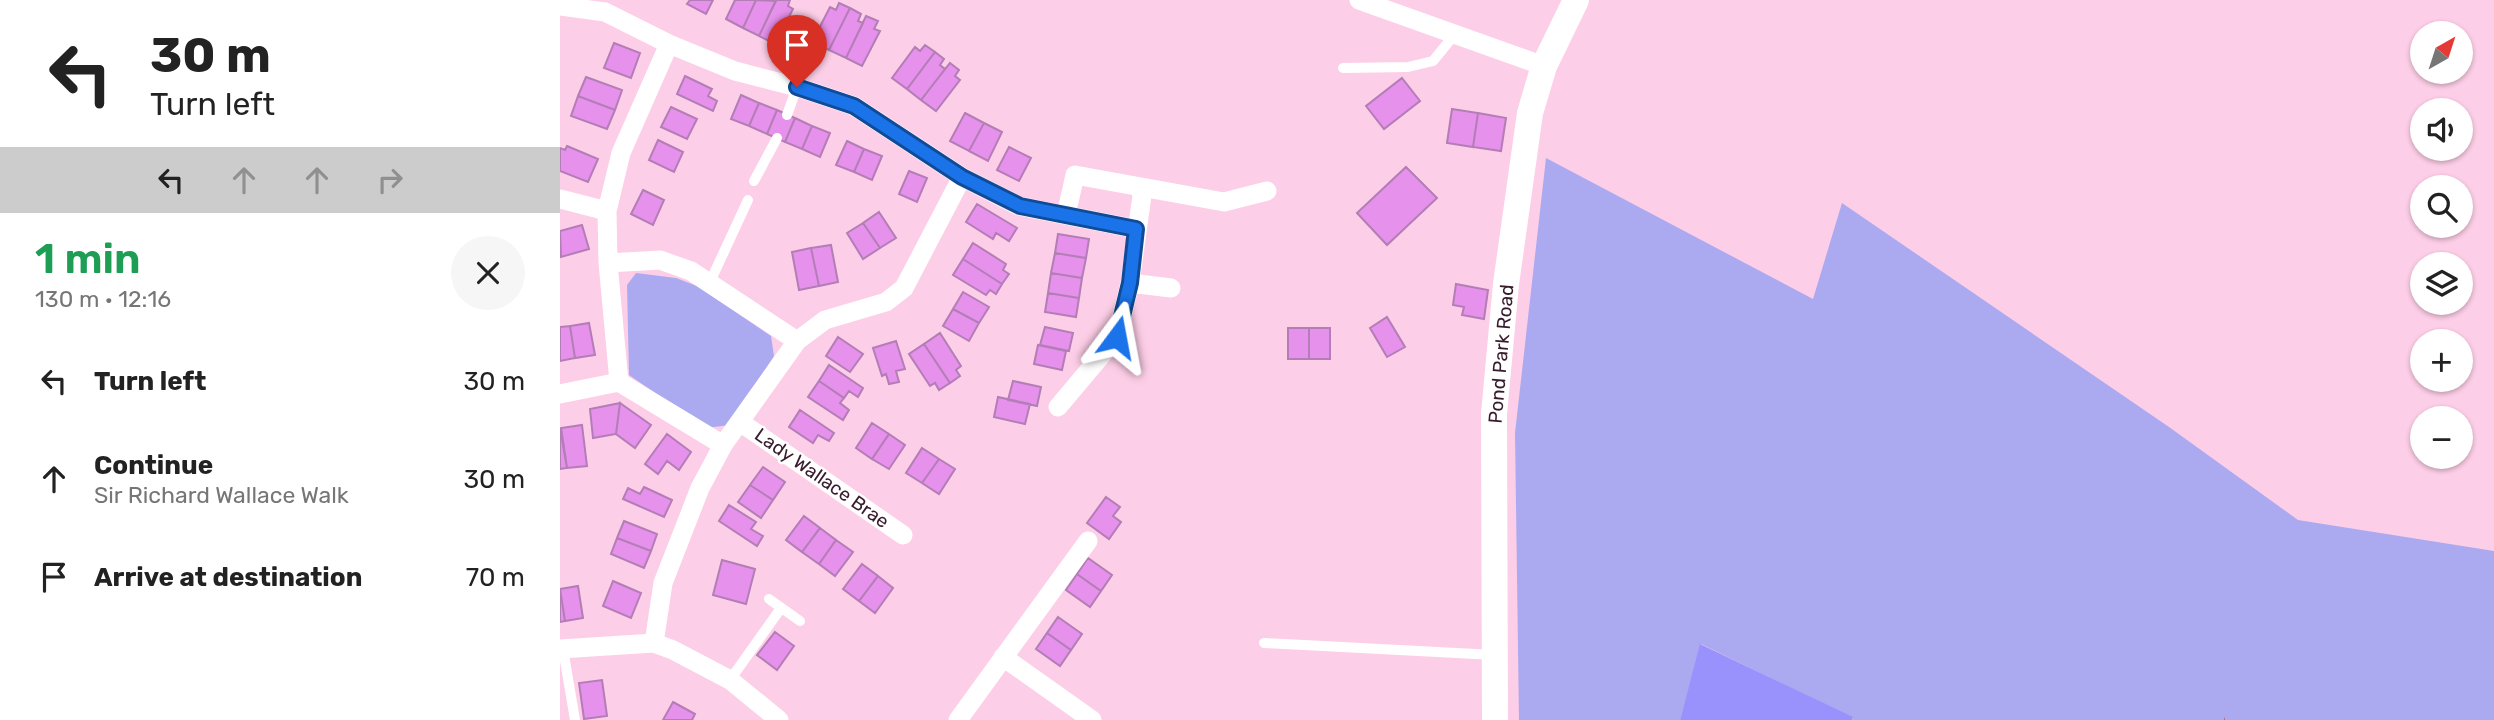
<!DOCTYPE html>
<html lang="en">
<head>
<meta charset="utf-8">
<style>
  :root { --surface:#fff; --page:#f6f6f6; --text:#222; --muted:#767676 }
  body { margin:0; font-family:Rubik,sans-serif; background:var(--page); color:var(--text); height:100vh; display:flex; flex-direction:column; font-size:26px; white-space:nowrap }
  * { box-sizing:border-box; margin:0 }
  p { font-size:23px; color:var(--muted) }
  .icon { flex:none; width:38px; height:38px; fill:none; stroke:currentColor; stroke-width:2; stroke-linecap:round; stroke-linejoin:round }
  .map { position:relative; flex:1; overflow:hidden }
  .drawer { display:flex; flex-direction:column; background:var(--surface); width:560px }
  .drawer>* { flex:none }
  .guide { background:#fff; color:var(--text); overflow:hidden }
  .needle { width:46px; rotate:39deg }
  .buttons { position:absolute; left:1850px; top:21px; display:grid; gap:14px }
  .buttons a { display:grid; place-items:center; width:63px; height:63px; border-radius:50%; background:var(--surface); box-shadow:0 2px 5px #0004; font-size:35px }
  .pin { position:absolute; display:grid; place-items:center; width:60px; height:60px; color:#fff; margin:-72px -30px; border-radius:50% 50% 50% 0; rotate:-45deg; box-shadow:0 0 7px #0007 }
  .pin .icon { rotate:45deg }
  .me { position:absolute; width:77px; margin:-38px; rotate:13deg; stroke-linejoin:round; filter:drop-shadow(0 0 5px #0008) }
  .turn { display:flex; align-items:center; gap:24px; height:147px; padding:0 35px; font-size:32px }
  .turn .icon { width:91px; height:91px; stroke-width:2.5 }
  .turn b { display:block; font-size:49px; line-height:60px }
  .lanes { display:flex; align-items:center; height:66px; padding:0 35px; background:#0003; justify-content:center; gap:35px; direction:ltr }
  .lanes .off { opacity:.35 }
  .round { display:grid; place-items:center; flex:none; width:74px; height:74px; border-radius:37px; background:var(--page) }
  .head { display:flex; align-items:center; justify-content:space-between; height:119px; padding:0 35px }
  h1 { font-size:42px; font-weight:600; line-height:52px; color:#1e9e55 }
  ul { padding:0; list-style:none }
  li { display:flex; align-items:center; gap:21px; height:98px; padding:0 35px }
  li div { flex:1 }
  li b { display:block; font-size:26px }
  li em { font-style:normal }
  main { display:flex; flex:1; min-height:0 }
  .map>svg:first-child { display:block }
  .green { fill:#abaaf1 }
  .forest { fill:#9992fd }
  .building { fill:#e691ec; stroke:#b37db6; stroke-width:2 }
  .lines { fill:none; stroke-linecap:round; stroke-linejoin:round }
  .path { stroke:#a0798e; stroke-width:4.5; stroke-dasharray:3.5 5; stroke-linecap:butt }
  .service { stroke:#fff; stroke-width:10 }
  .minor { stroke:#fff; stroke-width:19 }
  .secondary { stroke:#fff; stroke-width:26 }
  .route-casing { stroke:#114b97; stroke-width:18 }
  .route { stroke:#1a73e8; stroke-width:12 }
  .labels { text-anchor:middle; dominant-baseline:central; stroke-width:5; stroke-linejoin:round; paint-order:stroke }
  .street-label { font-size:19px; fill:#381b2c; stroke:#fff }
</style>
</head>
<body>
<main>
<section class="drawer">
<div class="guide">
<div class="turn"><svg class="icon" aria-label="left" viewBox="0 0 24 24"><path d="M17 20v-9H6M10 6l-5 5 5 5"/></svg><div><b>30 m</b>Turn left</div></div>
<div class="lanes"><svg class="icon" aria-label="left" viewBox="0 0 24 24"><path d="M17 20v-9H6M10 6l-5 5 5 5"/></svg><svg class="icon off" aria-label="ahead" viewBox="0 0 24 24"><path d="M12 20V5M6 11l6-6 6 6"/></svg><svg class="icon off" aria-label="ahead" viewBox="0 0 24 24"><path d="M12 20V5M6 11l6-6 6 6"/></svg><svg class="icon off" aria-label="right" viewBox="0 0 24 24"><path d="M7 20v-9h11M14 6l5 5-5 5"/></svg></div>
</div>
<div class="head"><div><h1>1 min</h1><p>130 m · 12:16</p></div><a class="round"><svg class="icon" aria-label="close" viewBox="0 0 24 24"><path d="M6 6l12 12M18 6L6 18"/></svg></a></div>
<ul>
<li><svg class="icon" aria-label="left" viewBox="0 0 24 24"><path d="M17 20v-9H6M10 6l-5 5 5 5"/></svg><div><b>Turn left</b></div><em>30 m</em></li>
<li><svg class="icon" aria-label="ahead" viewBox="0 0 24 24"><path d="M12 20V5M6 11l6-6 6 6"/></svg><div><b>Continue</b><p>Sir Richard Wallace Walk</p></div><em>30 m</em></li>
<li><svg class="icon" aria-label="arrive" viewBox="0 0 24 24"><path d="M6 21V4h12l-3 4 3 4H6"/></svg><div><b>Arrive at destination</b></div><em>70 m</em></li>
</ul>
</section>
<div class="map">
<svg width="1934" height="720" viewBox="0 0 1934 720">
  <rect width="100%" height="100%" fill="#fdcee7"/>
  <!-- green -->
  <path class="green" d="M 986,158 L 1253,299 L 1282,203 L 1609,427 L 1738,520 L 1934,551 L 1934,720 L 1292,720 L 1293,718 L 1141,644 L 1120,720 L 959,720 L 955,433 Z
    M 76,273 L 116,278 L 137,286 L 211,336 L 214,356 L 170,425 L 146,428 L 69,375 L 67,285 Z"/>
  <!-- forest -->
  <path class="forest" d="M 1140,644 L 1293,717 L 1292,720 L 1120,720 Z"/>
  <!-- building -->
  <path class="building" d="M 130,0 L 153,0 L 146,14 L 127,4 Z
    M 175,0 L 196,0 L 183,28 L 166,19 Z
    M 196,0 L 216,1 L 199,36 L 183,28 Z
    M 230,0 L 228,6 L 233,9 L 215,44 L 199,36 L 216,0 Z
    M 279,3 L 290,8 L 269,50 L 252,42 L 270,7 L 276,10 Z
    M 290,8 L 301,14 L 298,21 L 303,23 L 286,58 L 269,50 Z
    M 306,16 L 318,21 L 314,29 L 320,31 L 302,66 L 286,58 Z
    M 54,43 L 80,53 L 71,78 L 44,68 Z
    M 365,45 L 375,52 L 347,89 L 332,78 L 355,47 L 360,51 Z
    M 375,52 L 384,59 L 380,65 L 385,69 L 361,100 L 347,89 Z
    M 390,63 L 399,70 L 395,76 L 400,80 L 376,111 L 361,100 Z
    M 125,76 L 152,89 L 148,96 L 157,101 L 153,111 L 117,94 Z
    M 26,77 L 62,90 L 55,110 L 18,96 Z
    M 842,78 L 860,101 L 824,129 L 806,106 Z
    M 181,95 L 199,103 L 189,126 L 171,119 Z
    M 18,96 L 55,110 L 47,129 L 11,116 Z
    M 199,103 L 217,110 L 207,134 L 189,126 Z
    M 111,107 L 137,119 L 127,139 L 101,127 Z
    M 892,109 L 918,113 L 913,147 L 887,143 Z
    M 217,110 L 235,118 L 225,142 L 207,134 Z
    M 405,113 L 424,123 L 409,151 L 390,141 Z
    M 918,113 L 946,118 L 941,151 L 913,147 Z
    M 235,118 L 252,126 L 242,149 L 225,142 Z
    M 424,123 L 442,132 L 428,161 L 409,151 Z
    M 252,126 L 270,133 L 260,157 L 242,149 Z
    M 98,140 L 123,152 L 114,172 L 89,160 Z
    M 287,141 L 304,149 L 294,172 L 276,165 Z
    M 7,146 L 38,159 L 28,182 L 0,171 L 0,148 L 5,150 Z
    M 449,147 L 471,158 L 459,181 L 437,170 Z
    M 304,149 L 322,156 L 312,180 L 294,172 Z
    M 846,167 L 877,198 L 827,245 L 797,213 Z
    M 349,171 L 367,178 L 357,202 L 339,194 Z
    M 83,190 L 104,200 L 93,225 L 71,214 Z
    M 417,204 L 457,228 L 449,241 L 436,233 L 433,239 L 406,222 Z
    M 319,212 L 336,238 L 320,248 L 303,223 Z
    M 303,223 L 320,248 L 303,259 L 287,233 Z
    M 22,225 L 29,249 L 1,257 L 0,231 Z
    M 498,234 L 529,239 L 526,258 L 495,253 Z
    M 413,243 L 446,264 L 443,270 L 449,274 L 442,284 L 403,259 Z
    M 271,245 L 278,282 L 259,286 L 251,248 Z
    M 251,248 L 259,286 L 239,290 L 232,252 Z
    M 495,253 L 526,258 L 522,278 L 491,273 Z
    M 403,259 L 442,284 L 436,294 L 430,290 L 426,295 L 393,275 Z
    M 491,273 L 522,278 L 519,298 L 488,293 Z
    M 896,284 L 928,290 L 924,319 L 902,315 L 904,307 L 893,305 Z
    M 403,292 L 429,307 L 419,323 L 393,309 Z
    M 488,293 L 519,298 L 516,317 L 485,312 Z
    M 393,309 L 419,323 L 409,341 L 383,326 Z
    M 827,317 L 845,347 L 827,357 L 810,328 Z
    M 29,323 L 35,355 L 15,358 L 10,326 Z
    M 10,326 L 15,358 L 0,361 L 0,327 Z
    M 485,327 L 513,333 L 509,351 L 480,345 Z
    M 728,328 L 749,328 L 749,359 L 728,359 Z
    M 749,328 L 770,328 L 770,359 L 749,359 Z
    M 380,333 L 401,366 L 396,370 L 400,376 L 390,383 L 364,344 Z
    M 278,337 L 303,354 L 290,372 L 266,356 Z
    M 336,341 L 345,369 L 336,371 L 339,382 L 329,384 L 326,374 L 322,376 L 313,348 Z
    M 364,344 L 390,383 L 379,390 L 375,383 L 370,386 L 349,354 Z
    M 478,345 L 506,351 L 502,370 L 474,364 Z
    M 269,365 L 303,388 L 298,397 L 289,391 L 284,398 L 259,381 Z
    M 259,381 L 284,398 L 280,403 L 289,410 L 283,420 L 248,397 Z
    M 453,381 L 481,387 L 477,406 L 448,400 Z
    M 438,397 L 470,404 L 465,424 L 434,417 Z
    M 60,403 L 91,425 L 75,448 L 56,434 Z
    M 60,403 L 56,434 L 33,438 L 30,409 Z
    M 240,410 L 274,433 L 269,441 L 258,435 L 253,443 L 229,427 Z
    M 312,423 L 329,434 L 312,459 L 296,448 Z
    M 22,425 L 27,466 L 7,468 L 1,428 Z
    M 0,428 L 7,468 L 0,469 Z
    M 107,434 L 131,452 L 119,470 L 107,461 L 98,474 L 85,464 Z
    M 329,434 L 345,445 L 329,469 L 312,459 Z
    M 362,448 L 379,459 L 362,483 L 346,473 Z
    M 379,459 L 395,469 L 379,494 L 362,483 Z
    M 203,467 L 225,482 L 213,500 L 190,485 Z
    M 190,485 L 213,500 L 201,518 L 178,502 Z
    M 84,487 L 112,500 L 104,517 L 63,499 L 68,488 L 80,494 Z
    M 546,497 L 560,507 L 553,516 L 561,522 L 549,539 L 527,523 Z
    M 169,505 L 196,522 L 191,529 L 203,536 L 197,546 L 159,521 Z
    M 244,516 L 260,528 L 242,552 L 226,540 Z
    M 64,521 L 97,534 L 91,551 L 57,538 Z
    M 260,528 L 276,540 L 259,564 L 242,552 Z
    M 57,538 L 91,551 L 84,568 L 51,554 Z
    M 276,540 L 293,552 L 275,576 L 259,564 Z
    M 528,558 L 552,575 L 541,591 L 517,574 Z
    M 162,560 L 195,569 L 186,604 L 153,595 Z
    M 302,564 L 318,576 L 299,601 L 283,589 Z
    M 517,574 L 541,591 L 530,607 L 506,590 Z
    M 318,576 L 333,588 L 315,613 L 299,601 Z
    M 53,581 L 81,593 L 71,618 L 43,606 Z
    M 18,586 L 23,618 L 5,621 L 0,589 Z
    M 0,589 L 5,621 L 0,622 Z
    M 498,617 L 522,634 L 511,650 L 487,633 Z
    M 215,632 L 234,646 L 217,670 L 197,655 Z
    M 487,633 L 511,650 L 500,666 L 476,649 Z
    M 42,680 L 47,716 L 24,719 L 19,683 Z
    M 113,702 L 135,714 L 132,720 L 103,720 Z"/>
  <g class="lines">
    <!-- path -->
    <path class="path" d="M 1664,720 L 1665,720"/>
    <!-- service -->
    <path class="service" d="M 783,68 L 848,67 L 873,61 L 895,34
      M 227,115 L 237,87
      M 194,181 L 217,138
      M 150,282 L 188,200
      M 209,599 L 240,621
      M 704,643 L 935,655
      M 3,649 L 15,720
      M 170,680 L 221,608"/>
    <!-- minor -->
    <path class="minor" d="M 799,0 L 984,66
      M 0,6 L 45,12 L 109,44 L 175,71 L 237,87 L 294,106 L 402,177 L 459,206 L 576,229
      M 0,199 L 47,211
      M 506,215 L 515,175 L 664,202 L 707,191
      M 48,263 L 100,260 L 131,271 L 237,341
      M 570,283 L 611,288
      M 59,382 L 48,263 L 47,211 L 61,153 L 109,44
      M 59,382 L 163,445
      M 0,394 L 59,382
      M 498,407 L 557,337 L 570,283 L 583,188
      M 180,422 L 343,535
      M 94,643 L 103,583 L 140,488 L 163,445 L 237,341 L 265,320 L 326,302 L 344,288 L 402,177
      M 0,649 L 94,643 L 113,650 L 170,680 L 219,720
      M 443,657 L 532,720
      M 398,720 L 528,541"/>
    <!-- secondary -->
    <path class="secondary" d="M 935,720 L 934,414 L 946,284 L 970,113 L 984,66 L 1016,0"/>
  </g>
  <g class="lines">
    <defs>
      <path id="route" d="M 237,87 L 294,106 L 402,177 L 460,206 L 576,229 L 570,283 L 557,337"/>
    </defs>
    <!-- route casing -->
    <use href="#route" class="route-casing"/>
    <!-- route -->
    <use href="#route" class="route"/>
  </g>
  <g class="labels">
    <!-- street labels -->
    <g class="street-label">
      <text transform="translate(941 354) rotate(-85)">Pond Park Road</text>
      <text transform="translate(262 478) rotate(35)">Lady Wallace Brae</text>
    </g>
  </g>
</svg>
<div class="buttons">
<a><svg class="needle" viewBox="-14 -14 28 28"><path d="M0-13l5 13h-10z" fill="#e53935"/><path d="M0 13l5-13h-10z" fill="#767676"/></svg></a>
<a><svg class="icon" aria-label="sound" viewBox="0 0 24 24"><path d="M4 9h4l5-4v14l-5-4H4zM17 9q2 3 0 6"/></svg></a>
<a><svg class="icon" aria-label="search" viewBox="0 0 24 24"><circle cx="10" cy="10" r="6"/><path d="M15 15l6 6"/></svg></a>
<a><svg class="icon" aria-label="layers" viewBox="0 0 24 24"><path d="M12 4l9 5-9 5-9-5zM3 14l9 5 9-5"/></svg></a>
<a>+</a>
<a>−</a>
</div>
<div class="pin" style="left:237px;top:87px;background:#d93025"><svg class="icon" aria-label="arrive" viewBox="0 0 24 24"><path d="M6 21V4h12l-3 4 3 4H6"/></svg></div>
<svg class="me" style="left:557px;top:337px" viewBox="-20 -20 40 40"><path d="M0-17L14 15 0 8-14 15z" fill="#1a73e8" stroke="#fff" stroke-width="4"/></svg>
</div>
</main>
</body>
</html>
